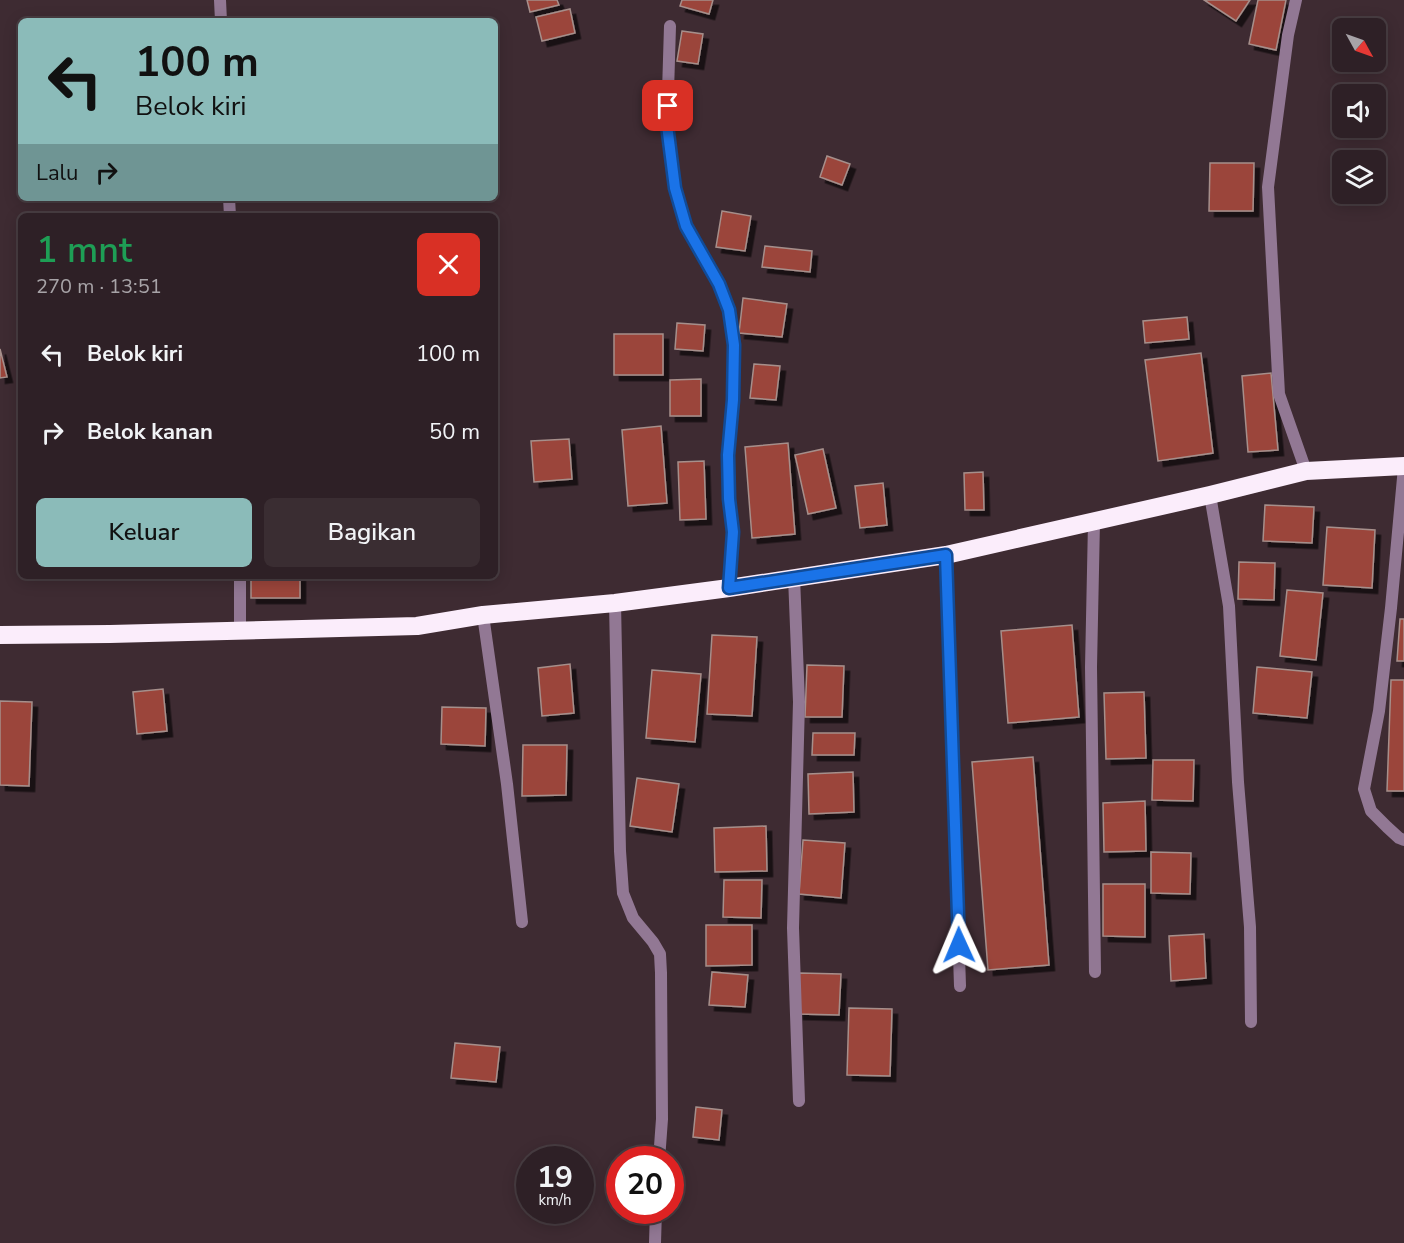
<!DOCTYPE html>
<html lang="id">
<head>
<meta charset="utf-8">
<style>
  :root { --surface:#2e2026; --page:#3a2d32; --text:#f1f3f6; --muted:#a7a3a7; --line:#493e43; --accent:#8bbbb9 }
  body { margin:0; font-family:"Nunito Sans",sans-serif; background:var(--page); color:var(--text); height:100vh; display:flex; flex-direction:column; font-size:22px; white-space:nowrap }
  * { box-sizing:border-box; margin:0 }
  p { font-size:20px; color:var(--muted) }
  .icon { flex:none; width:33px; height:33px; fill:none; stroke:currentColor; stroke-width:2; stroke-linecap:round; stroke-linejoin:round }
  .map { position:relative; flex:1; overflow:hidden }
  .panel { position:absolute; left:18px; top:213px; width:480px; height:366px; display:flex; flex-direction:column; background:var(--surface); border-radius:9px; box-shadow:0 3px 15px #0003,0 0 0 2px var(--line) }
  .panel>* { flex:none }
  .top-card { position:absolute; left:18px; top:18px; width:480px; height:183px; border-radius:9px; box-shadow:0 3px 15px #0003,0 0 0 2px var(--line); background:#8bbbb9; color:#111; overflow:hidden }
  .needle { width:39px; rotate:130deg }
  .tools { position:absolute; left:1332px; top:18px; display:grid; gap:12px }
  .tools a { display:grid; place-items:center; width:54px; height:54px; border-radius:9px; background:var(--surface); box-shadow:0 3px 15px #0003,0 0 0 2px var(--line); font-size:30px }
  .speed { position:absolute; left:516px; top:1146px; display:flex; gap:12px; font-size:30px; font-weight:700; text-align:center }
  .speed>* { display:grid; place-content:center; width:78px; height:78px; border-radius:50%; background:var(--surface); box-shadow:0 3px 15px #0003,0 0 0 2px var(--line); line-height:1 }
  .speed small { font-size:15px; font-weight:400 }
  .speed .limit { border:9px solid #d22; background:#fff; color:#111 }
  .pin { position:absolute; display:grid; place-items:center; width:51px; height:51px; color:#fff; margin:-26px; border-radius:12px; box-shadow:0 3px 9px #0006 }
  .me { position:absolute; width:66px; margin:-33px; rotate:359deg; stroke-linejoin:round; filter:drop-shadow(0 0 4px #0008) }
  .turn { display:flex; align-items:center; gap:21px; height:126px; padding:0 18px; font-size:27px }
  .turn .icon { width:78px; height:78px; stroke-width:2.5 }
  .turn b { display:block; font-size:42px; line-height:51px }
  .then { display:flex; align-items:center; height:57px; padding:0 18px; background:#0003; gap:12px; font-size:22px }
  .round { display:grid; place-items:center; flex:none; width:63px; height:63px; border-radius:9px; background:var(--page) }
  .overview { display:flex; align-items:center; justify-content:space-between; height:102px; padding:0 18px }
  h1 { font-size:36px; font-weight:600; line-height:45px; color:#1e9e55 }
  .action { display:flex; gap:12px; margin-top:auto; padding:12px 18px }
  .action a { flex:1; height:69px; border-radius:9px; background:var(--accent); color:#111; font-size:24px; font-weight:600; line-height:69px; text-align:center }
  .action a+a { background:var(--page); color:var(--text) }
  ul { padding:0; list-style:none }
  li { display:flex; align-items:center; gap:18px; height:78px; padding:0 18px }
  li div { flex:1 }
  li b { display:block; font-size:22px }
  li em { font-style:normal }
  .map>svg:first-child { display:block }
  .building { fill:#9b453b; stroke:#a68f8b; stroke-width:1.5; filter:url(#shadow) }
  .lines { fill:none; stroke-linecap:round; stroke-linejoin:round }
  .lane { stroke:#927894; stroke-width:12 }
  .street { stroke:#927894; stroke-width:12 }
  .highway { stroke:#fbedfb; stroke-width:18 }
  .route-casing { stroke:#114b97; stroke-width:15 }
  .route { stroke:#1a73e8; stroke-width:10 }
</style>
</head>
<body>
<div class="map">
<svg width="1404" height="1243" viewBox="0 0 1404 1243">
  <defs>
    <filter id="shadow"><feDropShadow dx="5.5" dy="5.5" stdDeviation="0" flood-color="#0009"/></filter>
  </defs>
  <rect width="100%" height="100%" fill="#3e2b32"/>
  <!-- building -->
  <path class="building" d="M 527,0 L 557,0 L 559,5 L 530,12 Z
    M 682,0 L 713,0 L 709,14 L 680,6 Z
    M 1204,0 L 1250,0 L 1236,21 Z
    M 1258,0 L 1286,0 L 1276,50 L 1249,44 Z
    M 570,9 L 575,33 L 542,41 L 536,17 Z
    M 682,31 L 703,34 L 698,64 L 677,61 Z
    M 827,156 L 850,164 L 842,185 L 820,177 Z
    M 1210,163 L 1254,163 L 1253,211 L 1209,211 Z
    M 722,211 L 751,216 L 745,251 L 716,247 Z
    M 765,246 L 812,251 L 810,272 L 762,267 Z
    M 743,298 L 787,304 L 782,337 L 739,333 Z
    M 1187,317 L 1189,339 L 1145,343 L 1143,321 Z
    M 677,323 L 705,325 L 703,351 L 675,349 Z
    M 614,334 L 663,334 L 663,375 L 614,375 Z
    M 0,349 L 7,377 L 0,378 Z
    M 1201,353 L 1213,453 L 1158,461 L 1145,360 Z
    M 754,364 L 780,366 L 776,400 L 750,398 Z
    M 1271,373 L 1278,450 L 1248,452 L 1242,376 Z
    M 701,379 L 701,416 L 670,416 L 670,380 Z
    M 661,426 L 667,503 L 628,506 L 622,430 Z
    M 569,439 L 572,479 L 534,482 L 531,441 Z
    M 788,443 L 795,534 L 752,538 L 745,447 Z
    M 823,449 L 836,508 L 808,514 L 795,455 Z
    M 704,461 L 706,519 L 680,520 L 678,462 Z
    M 983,472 L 984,510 L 965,510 L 964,473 Z
    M 883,483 L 887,525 L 860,528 L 855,486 Z
    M 1265,505 L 1314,507 L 1312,543 L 1263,541 Z
    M 1327,527 L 1375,530 L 1372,588 L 1323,585 Z
    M 1239,562 L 1275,563 L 1274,600 L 1238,599 Z
    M 251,576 L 300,576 L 300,598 L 251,598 Z
    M 1287,590 L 1323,593 L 1316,660 L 1280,656 Z
    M 1400,619 L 1404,619 L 1404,661 L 1397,661 Z
    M 1072,625 L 1079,717 L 1008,723 L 1001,631 Z
    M 712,635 L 757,637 L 752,716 L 707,714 Z
    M 570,664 L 574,713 L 542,716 L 538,668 Z
    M 807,665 L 844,666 L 842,717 L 805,717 Z
    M 1257,667 L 1312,672 L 1307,718 L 1253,713 Z
    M 652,670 L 701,674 L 695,742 L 646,738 Z
    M 1391,680 L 1404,680 L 1404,791 L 1387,791 Z
    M 163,689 L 167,731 L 137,734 L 133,692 Z
    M 1144,692 L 1146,758 L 1106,759 L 1104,693 Z
    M 0,701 L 32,702 L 29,786 L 0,785 Z
    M 442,707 L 486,708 L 485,746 L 441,744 Z
    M 813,733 L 855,733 L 854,755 L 812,755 Z
    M 523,745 L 567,745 L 566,795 L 522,796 Z
    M 1033,757 L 1049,965 L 988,970 L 972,762 Z
    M 1153,760 L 1194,760 L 1193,801 L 1152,800 Z
    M 853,772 L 854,812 L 809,814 L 808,774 Z
    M 637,778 L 679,784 L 672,832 L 630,826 Z
    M 1145,801 L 1146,851 L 1104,852 L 1103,803 Z
    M 766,826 L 767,871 L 715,872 L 714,828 Z
    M 803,840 L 845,843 L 841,898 L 799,894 Z
    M 1151,852 L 1191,853 L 1190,894 L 1151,893 Z
    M 724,880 L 762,880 L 761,918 L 723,917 Z
    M 1103,884 L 1145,884 L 1145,937 L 1103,936 Z
    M 706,925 L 752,925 L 752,965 L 706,966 Z
    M 1204,934 L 1206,978 L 1171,981 L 1169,936 Z
    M 712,972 L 748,975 L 745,1007 L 709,1005 Z
    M 799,973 L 841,974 L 839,1015 L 798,1014 Z
    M 849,1008 L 892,1009 L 890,1076 L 847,1075 Z
    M 455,1043 L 500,1047 L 496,1082 L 451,1078 Z
    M 696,1107 L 722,1110 L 719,1140 L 693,1137 Z"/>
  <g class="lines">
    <!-- lane -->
    <path class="lane" d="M 1404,467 L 1391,608 L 1379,711 L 1364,789 L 1371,811 L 1387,827 L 1399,838 L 1404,840
      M 946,555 L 960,986"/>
    <!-- street -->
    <path class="street" d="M 220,0 L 221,21
      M 1296,0 L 1288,35 L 1268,187 L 1279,394 L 1306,471
      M 670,26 L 667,125 L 675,188 L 686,226 L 719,283 L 729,310 L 734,345 L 733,400 L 728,455 L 729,499 L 733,532 L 729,588
      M 229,198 L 230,216
      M 1210,495 L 1229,606 L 1238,782 L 1250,927 L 1251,1022
      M 1094,522 L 1091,667 L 1095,972
      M 240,576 L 240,630
      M 794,577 L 799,702 L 793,928 L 799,1101
      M 615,603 L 620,851 L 623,893 L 633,918 L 653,942 L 660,954 L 661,973 L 662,1119 L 659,1160
      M 483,615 L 507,784 L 522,922
      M 655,1243 L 656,1210"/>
    <!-- highway -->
    <path class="highway" d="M 0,635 L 110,634 L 417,626 L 483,615 L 615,603 L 729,588 L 946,555 L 1210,495 L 1306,471 L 1404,466"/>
  </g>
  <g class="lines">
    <defs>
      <path id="route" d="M 668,106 L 667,125 L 675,188 L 686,226 L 719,284 L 729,310 L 734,345 L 733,400 L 728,455 L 729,499 L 733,532 L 729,588 L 946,555 L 959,945"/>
    </defs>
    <!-- route casing -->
    <use href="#route" class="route-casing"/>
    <!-- route -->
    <use href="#route" class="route"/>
  </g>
</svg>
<div class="tools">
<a><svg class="needle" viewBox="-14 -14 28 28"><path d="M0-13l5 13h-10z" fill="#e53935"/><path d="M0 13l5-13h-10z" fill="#a7a3a7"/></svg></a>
<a><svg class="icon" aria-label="sound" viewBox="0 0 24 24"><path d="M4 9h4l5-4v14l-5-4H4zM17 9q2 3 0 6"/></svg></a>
<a><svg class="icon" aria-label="layers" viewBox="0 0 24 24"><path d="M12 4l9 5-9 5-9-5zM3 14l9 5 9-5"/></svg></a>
</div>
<div class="speed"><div>19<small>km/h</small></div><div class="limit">20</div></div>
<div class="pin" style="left:668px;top:106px;background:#d93025"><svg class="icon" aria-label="arrive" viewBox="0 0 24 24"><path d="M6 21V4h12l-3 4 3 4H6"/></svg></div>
<svg class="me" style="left:959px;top:945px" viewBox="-20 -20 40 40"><path d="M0-17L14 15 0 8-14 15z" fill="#1a73e8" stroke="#fff" stroke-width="4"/></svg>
<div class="top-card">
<div class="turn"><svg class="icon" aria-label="left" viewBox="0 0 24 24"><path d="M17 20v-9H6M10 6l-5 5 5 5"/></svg><div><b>100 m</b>Belok kiri</div></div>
<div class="then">Lalu<svg class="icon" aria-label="right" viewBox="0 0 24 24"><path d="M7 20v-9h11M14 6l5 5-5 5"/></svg></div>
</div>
<section class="panel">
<div class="overview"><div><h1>1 mnt</h1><p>270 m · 13:51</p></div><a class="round" style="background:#d93025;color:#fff"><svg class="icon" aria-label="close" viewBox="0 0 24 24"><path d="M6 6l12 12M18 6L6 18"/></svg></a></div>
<ul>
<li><svg class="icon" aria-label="left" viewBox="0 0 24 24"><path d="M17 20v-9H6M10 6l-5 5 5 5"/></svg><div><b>Belok kiri</b></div><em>100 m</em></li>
<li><svg class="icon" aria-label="right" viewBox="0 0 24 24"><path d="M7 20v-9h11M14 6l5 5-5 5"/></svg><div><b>Belok kanan</b></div><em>50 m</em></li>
</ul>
<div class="action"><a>Keluar</a><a>Bagikan</a></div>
</section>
</div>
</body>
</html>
